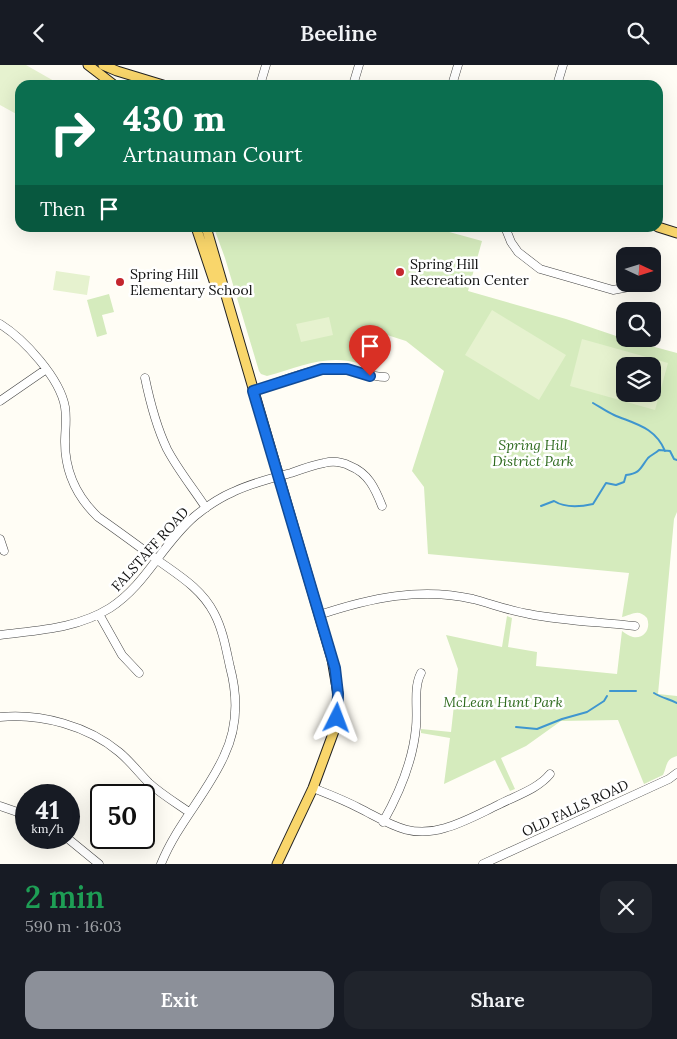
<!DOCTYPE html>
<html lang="en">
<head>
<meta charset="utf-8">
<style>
  :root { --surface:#171b24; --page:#20242c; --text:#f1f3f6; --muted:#9ea1a6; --accent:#8c9099 }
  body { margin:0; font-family:Lora,serif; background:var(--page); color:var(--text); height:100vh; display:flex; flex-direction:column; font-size:19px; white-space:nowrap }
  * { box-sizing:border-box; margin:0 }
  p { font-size:16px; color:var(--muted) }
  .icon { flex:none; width:28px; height:28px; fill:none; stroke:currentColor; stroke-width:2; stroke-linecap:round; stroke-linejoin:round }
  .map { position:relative; height:799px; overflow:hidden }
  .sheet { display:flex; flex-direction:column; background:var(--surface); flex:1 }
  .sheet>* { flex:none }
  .top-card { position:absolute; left:15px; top:15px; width:648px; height:152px; border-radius:15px; box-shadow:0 5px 20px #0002; background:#0b6e4f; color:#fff; overflow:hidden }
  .needle { width:32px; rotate:94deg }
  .controls { position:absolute; left:616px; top:182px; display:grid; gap:10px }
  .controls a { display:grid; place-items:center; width:45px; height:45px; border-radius:10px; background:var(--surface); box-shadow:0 5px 20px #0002; font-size:25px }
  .speed { position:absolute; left:15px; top:719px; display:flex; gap:10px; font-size:25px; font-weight:700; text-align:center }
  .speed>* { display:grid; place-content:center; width:65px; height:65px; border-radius:50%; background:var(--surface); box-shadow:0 5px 20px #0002; line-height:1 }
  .speed small { font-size:12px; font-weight:400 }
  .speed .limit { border:2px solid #111; border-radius:8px; background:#fff; color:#111 }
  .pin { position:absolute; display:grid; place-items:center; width:42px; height:42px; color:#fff; margin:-51px -21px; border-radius:50% 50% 50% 0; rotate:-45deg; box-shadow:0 0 5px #0007 }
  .pin .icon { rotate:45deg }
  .me { position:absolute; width:55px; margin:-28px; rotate:3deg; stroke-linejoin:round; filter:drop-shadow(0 0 4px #0008) }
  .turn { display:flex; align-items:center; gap:18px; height:105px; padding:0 25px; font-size:22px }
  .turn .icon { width:65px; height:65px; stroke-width:2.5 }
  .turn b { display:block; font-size:35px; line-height:42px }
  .then { display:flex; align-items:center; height:48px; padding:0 25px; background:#0003; gap:10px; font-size:19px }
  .round { display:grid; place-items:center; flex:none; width:52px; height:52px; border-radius:15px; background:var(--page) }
  .overview { display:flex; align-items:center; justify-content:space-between; height:85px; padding:0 25px }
  h1 { font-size:30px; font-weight:600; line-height:38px; color:#1e9e55 }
  .button { display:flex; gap:10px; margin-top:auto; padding:10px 25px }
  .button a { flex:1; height:58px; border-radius:15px; background:var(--accent); color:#fff; font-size:20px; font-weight:600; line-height:58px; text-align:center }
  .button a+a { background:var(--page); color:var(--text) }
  header { display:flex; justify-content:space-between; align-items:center; height:65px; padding:0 25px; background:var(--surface); font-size:22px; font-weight:600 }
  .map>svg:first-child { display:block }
  .green { fill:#d5ebbd; fill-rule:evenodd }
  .pitch { fill:#e6f2cf; fill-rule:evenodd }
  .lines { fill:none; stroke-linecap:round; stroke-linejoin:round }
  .stream { stroke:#3f96cf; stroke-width:2 }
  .minor-casing { stroke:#444; stroke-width:9 }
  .major-casing { stroke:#222; stroke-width:11 }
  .minor { stroke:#fff; stroke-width:8 }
  .major { stroke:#f9d66b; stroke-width:9 }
  .route-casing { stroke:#114b97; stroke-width:12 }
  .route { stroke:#1a73e8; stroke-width:9 }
  .poi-dot { fill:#c4262e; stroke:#fff; stroke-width:2 }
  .labels { text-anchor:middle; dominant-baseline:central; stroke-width:5; stroke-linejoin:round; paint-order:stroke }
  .poi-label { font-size:14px; fill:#111; stroke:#fff; text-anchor:start }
  .park-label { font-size:14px; font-style:italic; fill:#2f6b1f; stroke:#fff }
  .street-label { font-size:14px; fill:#111; stroke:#fff }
</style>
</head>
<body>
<header><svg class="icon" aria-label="back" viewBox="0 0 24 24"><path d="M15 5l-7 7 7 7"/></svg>Beeline<svg class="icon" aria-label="search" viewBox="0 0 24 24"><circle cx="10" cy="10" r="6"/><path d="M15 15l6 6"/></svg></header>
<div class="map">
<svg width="677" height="799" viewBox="0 0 677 799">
  <rect width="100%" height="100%" fill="#fffdf5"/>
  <!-- green -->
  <path class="green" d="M 214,163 L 442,163 L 442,165 L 482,176 L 468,226 L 566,254 L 625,274 L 677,288 L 677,447 L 674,454 L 658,629 L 677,631 L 677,691 C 665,694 667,702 663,710 L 644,719 L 618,655 L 561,656 L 526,681 L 501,693 L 515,724 L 510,726 L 495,695 L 444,719 L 450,673 L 421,668 L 421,664 L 451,667 L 458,604 L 446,570 L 502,582 L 507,551 L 512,553 L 508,582 L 537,587 L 536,601 L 617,609 L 622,566 C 625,568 629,571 633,572 C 645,574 651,563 647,553 C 638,543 632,550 622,552 L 629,508 L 428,489 L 424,422 L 412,406 L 444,306 L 406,276 L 368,264 L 358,298 C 326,289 299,302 267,311 L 261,309 L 259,306 L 225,193 ZM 625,301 L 652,301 L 652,329 L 625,329 Z
    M 109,229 L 114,247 L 102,250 L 107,269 L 97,272 L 87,235 Z"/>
  <!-- pitch -->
  <path class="pitch" d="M 0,0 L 26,0 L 61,20 L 20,20 L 20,51 L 0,40 Z
    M 56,206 L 90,211 L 87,230 L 53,225 Z
    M 492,245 L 566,290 L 539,335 L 465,290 Z
    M 329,252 L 333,270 L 301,277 L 296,259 Z
    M 582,274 L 668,298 L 655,345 L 570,321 ZM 652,301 L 652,329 L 625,329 L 625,301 Z"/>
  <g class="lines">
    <!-- stream -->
    <path class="stream" d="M 593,338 C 600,342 607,347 614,350 C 635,359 655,362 665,386
      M 541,441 L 554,436 C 565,443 580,442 593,439 L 606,418 L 616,420 L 624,417 L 626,410 C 641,408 640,403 648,393 C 651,390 656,388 659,385 L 670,386 L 674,394 L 677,395
      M 610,626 L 636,626
      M 654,628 C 662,633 669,634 677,638
      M 516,662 L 537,664 L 562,654 L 587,647 L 604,636 L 607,631"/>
    <defs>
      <path id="minor" d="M 260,20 L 266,0
        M 353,20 L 359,0
        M 452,20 L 458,0
        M 557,20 L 563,0
        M 505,162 L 511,177 L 518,187 L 540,204 L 613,225 L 629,222
        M 0,259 C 24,274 60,313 65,342 C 67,354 65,365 65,377 C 65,406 77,432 98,452 C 118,466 137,480 156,494 C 178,510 201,523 214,548 C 223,565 226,584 230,602 C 238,632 238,662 224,691 C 207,729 177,759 161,799
        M 145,313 C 150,337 156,361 167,384 C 178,405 193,423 206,443
        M 253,326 C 280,317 311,302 340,303 C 356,304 369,312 385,312
        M 0,336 L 45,305
        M 0,474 L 4,486
        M 99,549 L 122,590 L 139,608
        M 319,550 C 370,533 420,522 473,534 C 492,539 510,546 529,549 C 564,556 600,557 635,561
        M 0,570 C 38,565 76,564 110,543 C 146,520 162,479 195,451 C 206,442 219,433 233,427 C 252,418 272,413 291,408 C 302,404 313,400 324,398 C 332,396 342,397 350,401 C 368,408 375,423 382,441
        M 0,652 C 41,648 88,661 119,687 C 130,696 139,708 149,718 C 161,729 176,738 189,747
        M 313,723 C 328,729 344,735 359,743 C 389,758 409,774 445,763 C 463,758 481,748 498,740 C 515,731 538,724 550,709
        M 0,741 L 26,750
        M 383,757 C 400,727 413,696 416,662 C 418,644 413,623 421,608
        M 66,772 L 99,799
        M 483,799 L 669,714 L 677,708"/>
      <path id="major" d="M 88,0 L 114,20
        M 103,0 L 117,6 L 163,20
        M 196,162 L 214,216 L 223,226
        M 206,162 L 332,594 L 338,629 L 334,666 L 313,723 L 277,799
        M 658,162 L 677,168"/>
    </defs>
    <!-- minor casing -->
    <use href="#minor" class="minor-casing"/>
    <!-- major casing -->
    <use href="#major" class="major-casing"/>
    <!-- minor -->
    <use href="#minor" class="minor"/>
    <!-- major -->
    <use href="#major" class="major"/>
  </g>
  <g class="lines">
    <defs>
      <path id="route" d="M 337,653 L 338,629 L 335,603 L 253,326 L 322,304 L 347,304 L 370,311"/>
    </defs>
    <!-- route casing -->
    <use href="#route" class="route-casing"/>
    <!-- route -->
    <use href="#route" class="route"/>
  </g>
  <!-- markers -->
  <g class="poi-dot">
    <circle cx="400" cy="207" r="5"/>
    <circle cx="120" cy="217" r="5"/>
  </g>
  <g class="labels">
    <!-- poi labels -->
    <g class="poi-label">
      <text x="410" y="199">Spring Hill<tspan x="410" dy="16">Recreation Center</tspan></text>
      <text x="130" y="209">Spring Hill<tspan x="130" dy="16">Elementary School</tspan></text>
    </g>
    <!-- park labels -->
    <g class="park-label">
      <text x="533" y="380">Spring Hill<tspan x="533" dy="16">District Park</tspan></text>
      <text x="503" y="637">McLean Hunt Park</text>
    </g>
    <!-- street labels -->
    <g class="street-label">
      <text transform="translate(150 484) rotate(-48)">FALSTAFF ROAD</text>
      <text transform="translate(575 743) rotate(-25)">OLD FALLS ROAD</text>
    </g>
  </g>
</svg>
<div class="controls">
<a><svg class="needle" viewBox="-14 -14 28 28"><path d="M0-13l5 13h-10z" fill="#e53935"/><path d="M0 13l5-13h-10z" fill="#9ea1a6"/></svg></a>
<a><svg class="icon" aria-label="search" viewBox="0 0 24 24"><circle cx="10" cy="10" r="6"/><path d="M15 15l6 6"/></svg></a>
<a><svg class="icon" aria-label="layers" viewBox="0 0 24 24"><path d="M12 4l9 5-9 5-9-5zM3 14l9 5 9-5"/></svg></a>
</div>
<div class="speed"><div>41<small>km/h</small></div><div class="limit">50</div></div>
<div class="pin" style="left:370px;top:311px;background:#d93025"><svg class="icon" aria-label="arrive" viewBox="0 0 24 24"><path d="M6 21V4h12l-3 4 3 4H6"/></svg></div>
<svg class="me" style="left:337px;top:653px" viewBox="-20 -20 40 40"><path d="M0-17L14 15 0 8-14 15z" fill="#1a73e8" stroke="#fff" stroke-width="4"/></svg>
<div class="top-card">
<div class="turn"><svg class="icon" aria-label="right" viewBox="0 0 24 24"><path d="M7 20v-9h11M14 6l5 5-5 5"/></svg><div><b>430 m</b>Artnauman Court</div></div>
<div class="then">Then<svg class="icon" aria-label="arrive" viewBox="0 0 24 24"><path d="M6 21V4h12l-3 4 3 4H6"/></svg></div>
</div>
</div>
<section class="sheet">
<div class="overview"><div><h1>2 min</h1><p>590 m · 16:03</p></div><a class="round"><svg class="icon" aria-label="close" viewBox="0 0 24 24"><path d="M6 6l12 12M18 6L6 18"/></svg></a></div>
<div class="button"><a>Exit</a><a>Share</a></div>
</section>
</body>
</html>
